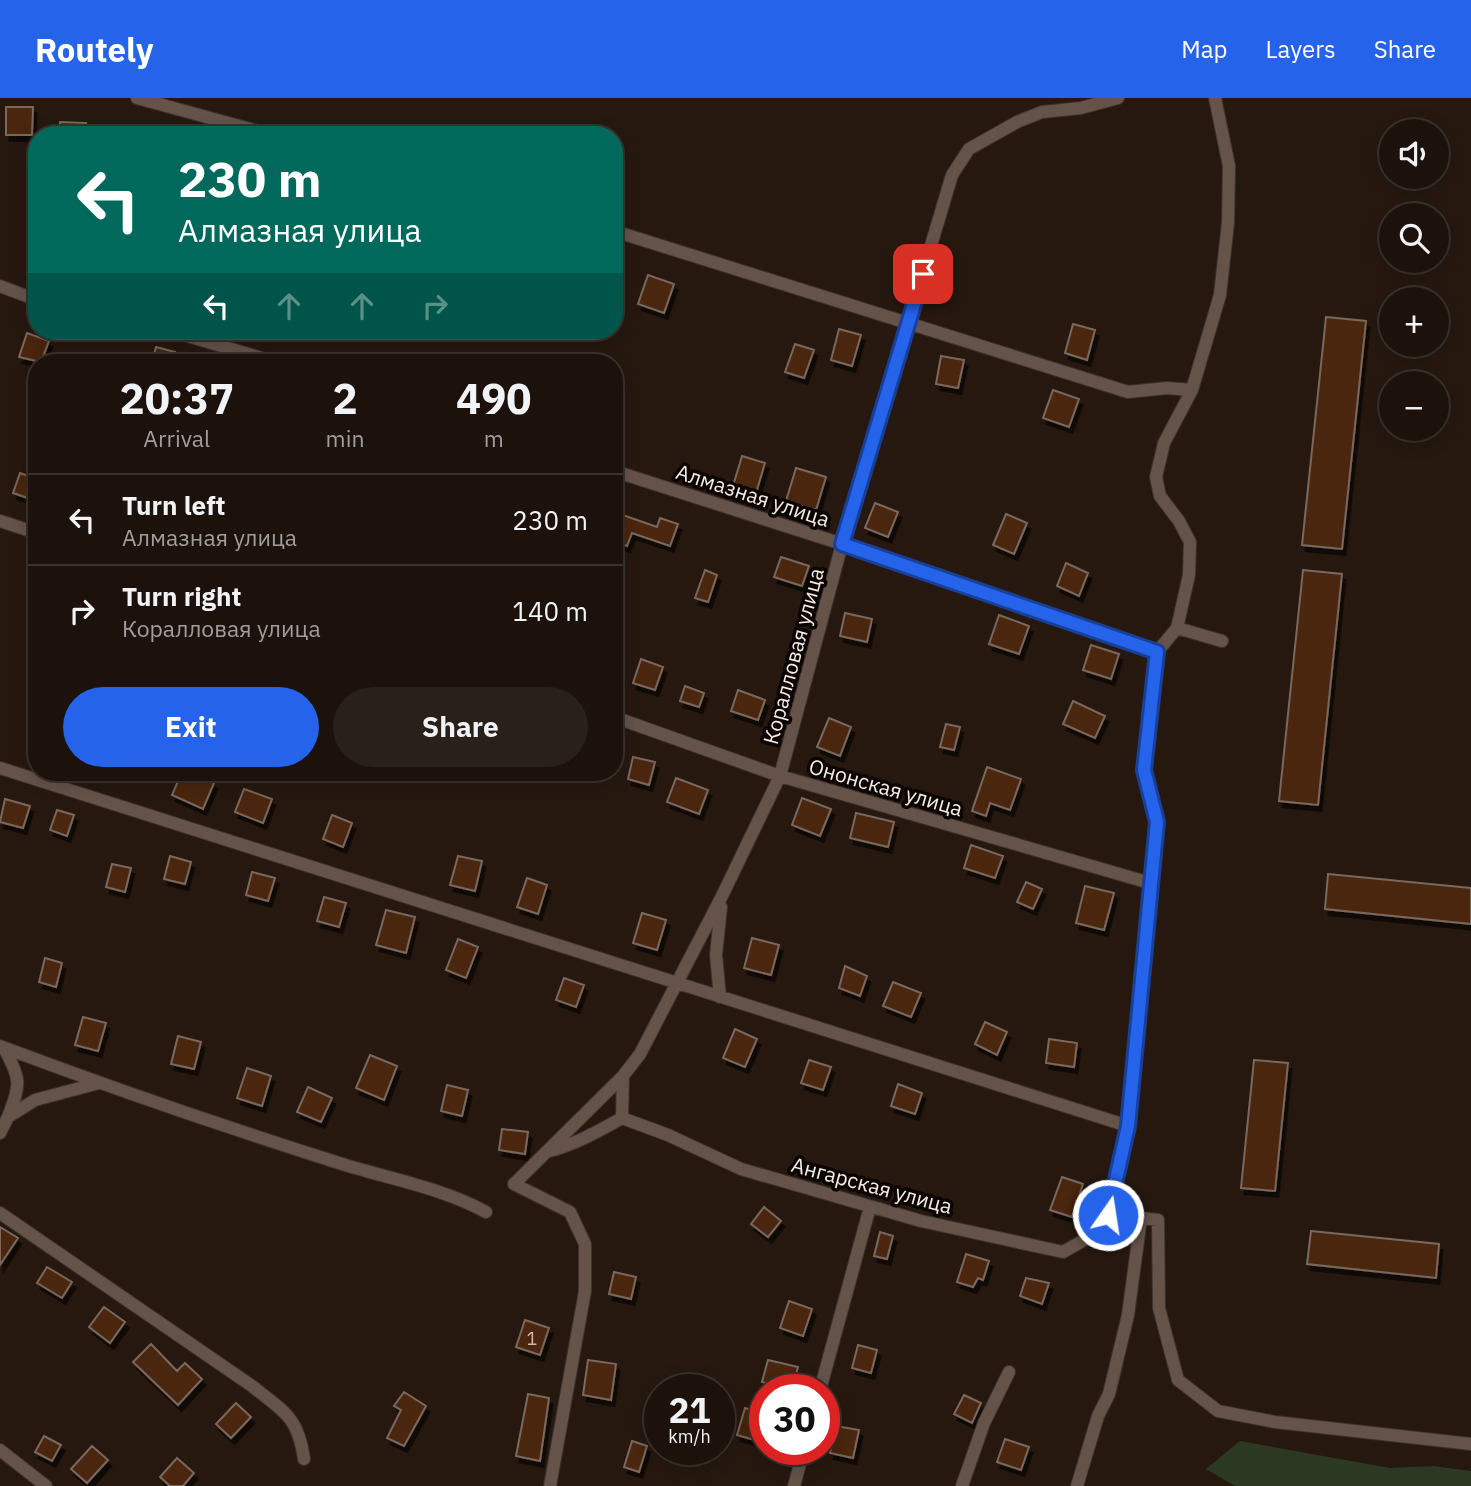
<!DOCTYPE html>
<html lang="en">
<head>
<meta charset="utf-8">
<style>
  :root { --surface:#1c120b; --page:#292019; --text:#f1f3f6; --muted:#a09e9d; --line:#3a322c; --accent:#2563eb }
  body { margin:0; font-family:"IBM Plex Sans",sans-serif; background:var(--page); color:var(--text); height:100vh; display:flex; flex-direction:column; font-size:26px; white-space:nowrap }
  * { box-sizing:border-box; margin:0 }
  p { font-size:23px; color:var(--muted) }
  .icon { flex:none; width:38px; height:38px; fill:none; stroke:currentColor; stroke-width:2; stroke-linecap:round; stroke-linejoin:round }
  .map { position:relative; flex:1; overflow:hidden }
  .drawer { position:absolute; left:28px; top:256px; width:595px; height:427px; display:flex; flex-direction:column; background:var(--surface); border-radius:28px; box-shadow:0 4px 18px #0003,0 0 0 2px var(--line) }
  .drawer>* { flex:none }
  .banner { position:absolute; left:28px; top:28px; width:595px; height:214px; border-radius:28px; box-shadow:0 4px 18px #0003,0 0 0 2px var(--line); background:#00695c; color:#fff; overflow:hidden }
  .controls { position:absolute; left:1379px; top:21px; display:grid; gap:14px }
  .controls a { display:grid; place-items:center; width:70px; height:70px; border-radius:50%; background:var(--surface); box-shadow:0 4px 18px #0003,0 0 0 2px var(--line); font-size:35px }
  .speed { position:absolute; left:644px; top:1276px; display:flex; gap:14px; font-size:35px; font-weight:700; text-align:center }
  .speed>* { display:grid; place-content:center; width:91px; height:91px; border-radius:50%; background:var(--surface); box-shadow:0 4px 18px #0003,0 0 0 2px var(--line); line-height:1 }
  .speed small { font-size:18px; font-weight:400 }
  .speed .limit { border:10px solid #d22; background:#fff; color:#111 }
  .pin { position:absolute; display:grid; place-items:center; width:60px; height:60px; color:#fff; margin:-30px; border-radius:14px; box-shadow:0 4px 10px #0006 }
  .me { position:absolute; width:77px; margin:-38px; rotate:13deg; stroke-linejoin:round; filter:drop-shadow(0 0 5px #0008) }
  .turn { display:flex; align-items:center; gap:24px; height:147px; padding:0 35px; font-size:32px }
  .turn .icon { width:91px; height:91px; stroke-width:2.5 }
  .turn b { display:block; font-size:49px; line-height:60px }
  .lanes { display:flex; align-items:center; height:66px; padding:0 35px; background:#0003; justify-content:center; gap:35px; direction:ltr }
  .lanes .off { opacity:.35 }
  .eta { display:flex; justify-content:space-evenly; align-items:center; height:119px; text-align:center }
  .eta b { font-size:42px; font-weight:700; line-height:49px }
  .action { display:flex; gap:14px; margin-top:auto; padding:14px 35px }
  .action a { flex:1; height:80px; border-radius:42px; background:var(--accent); color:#fff; font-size:28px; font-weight:700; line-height:80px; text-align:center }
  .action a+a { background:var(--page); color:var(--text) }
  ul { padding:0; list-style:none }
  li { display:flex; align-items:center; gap:21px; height:91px; padding:0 35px; border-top:2px solid var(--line) }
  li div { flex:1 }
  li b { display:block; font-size:26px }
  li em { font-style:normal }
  header { display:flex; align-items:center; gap:42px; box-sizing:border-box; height:98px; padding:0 35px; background:var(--accent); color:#fff }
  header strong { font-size:33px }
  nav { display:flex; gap:38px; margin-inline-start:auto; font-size:24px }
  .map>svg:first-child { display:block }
  .green { fill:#2c3922 }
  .building { fill:#492610; stroke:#79675d; stroke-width:2; filter:url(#shadow) }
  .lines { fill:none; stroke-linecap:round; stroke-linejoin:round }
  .minor-casing { stroke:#3d322f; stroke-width:14 }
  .minor { stroke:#65534a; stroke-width:12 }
  .route-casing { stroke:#184099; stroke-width:18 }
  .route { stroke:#2563eb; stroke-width:12 }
  .labels { text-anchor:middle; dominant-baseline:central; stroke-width:7; stroke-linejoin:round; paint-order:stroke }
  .number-label { font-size:18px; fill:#ccbab0 }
  .street-label { font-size:21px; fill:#f7ece6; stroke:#0a0503 }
</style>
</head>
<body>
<header>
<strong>Routely</strong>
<nav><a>Map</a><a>Layers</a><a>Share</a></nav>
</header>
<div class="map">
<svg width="1471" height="1388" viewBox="0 0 1471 1388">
  <defs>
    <filter id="shadow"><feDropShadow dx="3.5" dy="6" stdDeviation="0" flood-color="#0009"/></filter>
  </defs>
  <rect width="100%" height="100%" fill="#26180f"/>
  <!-- green -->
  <path class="green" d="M 1240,1343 L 1390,1370 L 1433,1368 L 1471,1373 L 1471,1388 L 1235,1388 L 1206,1371 Z"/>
  <!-- building -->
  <path class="building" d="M 6,9 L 33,9 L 32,37 L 6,37 Z
    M 60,24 L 86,25 L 85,37 L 59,37 Z
    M 648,177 L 674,186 L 664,215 L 638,206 Z
    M 1326,219 L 1366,223 L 1342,451 L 1302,447 Z
    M 1073,226 L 1095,232 L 1087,262 L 1065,255 Z
    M 839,231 L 861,237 L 852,268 L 831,262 Z
    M 27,235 L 49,243 L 41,264 L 19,259 Z
    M 795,246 L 814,252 L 804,280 L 785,274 Z
    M 156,249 L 175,254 L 172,264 L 152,264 Z
    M 941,258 L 964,262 L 958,290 L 936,286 Z
    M 1053,292 L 1079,301 L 1069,329 L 1043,320 Z
    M 742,358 L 765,365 L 756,395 L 733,388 Z
    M 796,370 L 826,379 L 816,412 L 786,403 Z
    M 20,375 L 37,381 L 37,403 L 13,395 Z
    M 875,405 L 898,414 L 888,439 L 865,430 Z
    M 617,415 L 657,429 L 660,420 L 678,426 L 670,448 L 632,435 L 627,448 L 614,443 L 614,422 Z
    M 1006,416 L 1027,425 L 1014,456 L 993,447 Z
    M 781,459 L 809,468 L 802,488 L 774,479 Z
    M 1066,465 L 1088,475 L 1079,498 L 1057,488 Z
    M 705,472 L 717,477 L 708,504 L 695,500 Z
    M 1303,472 L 1342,476 L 1318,707 L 1279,703 Z
    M 845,515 L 872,521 L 867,544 L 840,538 Z
    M 999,517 L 1029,528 L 1019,556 L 989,546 Z
    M 1091,547 L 1119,556 L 1111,581 L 1083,572 Z
    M 641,561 L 663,569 L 655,592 L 633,585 Z
    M 685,588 L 704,595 L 699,609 L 680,603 Z
    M 738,592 L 765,602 L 758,622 L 731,613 Z
    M 1073,603 L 1105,618 L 1095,640 L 1063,626 Z
    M 829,620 L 851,629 L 840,658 L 817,649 Z
    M 946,626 L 960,629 L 954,652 L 940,649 Z
    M 633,659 L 655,664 L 649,687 L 628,681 Z
    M 987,669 L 1021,681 L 1010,712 L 990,705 L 986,718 L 972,713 Z
    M 182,674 L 189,674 L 214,685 L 203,711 L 172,697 Z
    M 676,680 L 708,692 L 699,716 L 667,704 Z
    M 244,691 L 272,701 L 263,725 L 235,714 Z
    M 802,700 L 831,711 L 820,738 L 792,727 Z
    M 5,701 L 30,708 L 23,730 L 0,724 Z
    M 57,712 L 74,717 L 67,738 L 50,732 Z
    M 856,715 L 894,724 L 888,749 L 850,740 Z
    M 332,717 L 352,725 L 343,749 L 323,741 Z
    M 971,747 L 1003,758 L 995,780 L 964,770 Z
    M 170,758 L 191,764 L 185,786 L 164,781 Z
    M 458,758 L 482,763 L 475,793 L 450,787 Z
    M 112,766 L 131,770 L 125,794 L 106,789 Z
    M 252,774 L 275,780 L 268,803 L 246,797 Z
    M 1328,776 L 1471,790 L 1471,826 L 1325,811 Z
    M 527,780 L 547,787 L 538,816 L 517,809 Z
    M 1026,784 L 1042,791 L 1033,811 L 1017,804 Z
    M 1085,788 L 1114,795 L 1104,832 L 1076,825 Z
    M 324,799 L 346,805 L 339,829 L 317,823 Z
    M 386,812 L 415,819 L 406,855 L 376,847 Z
    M 642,815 L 666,822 L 657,852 L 633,845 Z
    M 752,840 L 779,847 L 771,877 L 744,870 Z
    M 458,841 L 478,849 L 466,880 L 446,872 Z
    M 45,860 L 62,865 L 56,889 L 39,884 Z
    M 845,868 L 867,878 L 860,898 L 839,890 Z
    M 564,880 L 584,887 L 576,909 L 556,902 Z
    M 893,884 L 921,895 L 911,919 L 883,908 Z
    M 83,919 L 106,925 L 98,953 L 75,947 Z
    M 985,924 L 1007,934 L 997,957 L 975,946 Z
    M 735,931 L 757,941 L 745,969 L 723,960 Z
    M 178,938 L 201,944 L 194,971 L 171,966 Z
    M 1049,941 L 1077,945 L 1074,969 L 1046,965 Z
    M 370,957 L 397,968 L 384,1002 L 356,990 Z
    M 809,962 L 831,969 L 823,992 L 801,985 Z
    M 1254,962 L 1288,965 L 1275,1093 L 1241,1090 Z
    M 247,970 L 271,978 L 262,1008 L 237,1000 Z
    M 898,986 L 922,995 L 915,1016 L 891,1008 Z
    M 447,987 L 468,992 L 462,1018 L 441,1013 Z
    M 308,989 L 332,1000 L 321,1024 L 297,1014 Z
    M 502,1031 L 528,1034 L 525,1056 L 499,1052 Z
    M 1062,1079 L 1083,1086 L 1072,1119 L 1050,1112 Z
    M 764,1109 L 781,1123 L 768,1139 L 751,1126 Z
    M 0,1129 L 18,1140 L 0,1167 Z
    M 1311,1133 L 1439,1146 L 1436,1180 L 1307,1166 Z
    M 880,1134 L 893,1138 L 887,1161 L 874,1158 Z
    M 966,1156 L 989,1163 L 983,1182 L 978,1180 L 973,1189 L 957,1184 Z
    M 47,1169 L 72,1184 L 62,1200 L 37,1185 Z
    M 614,1174 L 636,1179 L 631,1201 L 609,1196 Z
    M 1026,1180 L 1049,1185 L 1042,1206 L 1020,1198 Z
    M 789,1203 L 812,1211 L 803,1238 L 780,1230 Z
    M 104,1209 L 125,1224 L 110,1245 L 89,1229 Z
    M 525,1222 L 549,1230 L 540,1257 L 516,1249 Z
    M 151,1246 L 177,1273 L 185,1265 L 202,1281 L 178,1307 L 133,1264 Z
    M 858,1247 L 877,1252 L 871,1275 L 852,1270 Z
    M 588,1262 L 616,1266 L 611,1302 L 583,1297 Z
    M 768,1262 L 798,1269 L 792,1292 L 762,1284 Z
    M 404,1294 L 426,1308 L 404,1348 L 387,1340 L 401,1312 L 394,1308 Z
    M 528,1296 L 549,1300 L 540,1363 L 516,1358 Z
    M 964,1297 L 981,1305 L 972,1325 L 954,1316 Z
    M 236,1305 L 251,1319 L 231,1340 L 216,1326 Z
    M 745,1310 L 765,1316 L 765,1345 L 737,1337 Z
    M 836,1328 L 859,1332 L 853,1360 L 830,1355 Z
    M 44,1338 L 61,1347 L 52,1363 L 35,1354 Z
    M 1005,1341 L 1029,1349 L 1021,1372 L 997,1364 Z
    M 632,1343 L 647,1348 L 639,1374 L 624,1369 Z
    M 92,1348 L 108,1362 L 87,1385 L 71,1371 Z
    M 177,1360 L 194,1375 L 183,1388 L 170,1388 L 160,1379 Z"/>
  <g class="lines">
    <defs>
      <path id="minor" d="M 137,0 L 272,37
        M 1215,0 L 1229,68 L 1228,125 L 1220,197 L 1192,292 L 1164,345 L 1156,379 L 1160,398 L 1179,423 L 1190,444 L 1189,477 L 1177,530 L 1222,543
        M 614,133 L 1128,294 L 1167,290 L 1192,292
        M 0,188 L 37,202
        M 171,233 L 275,264
        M 614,373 L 842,446 L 1157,554
        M 0,423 L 37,435
        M 614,619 L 780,678 L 1150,785
        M 0,670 L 1128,1028
        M 720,899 L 716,857 L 721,809
        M 0,948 C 112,990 225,1029 339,1065 C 389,1081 440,1089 486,1114
        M 4,950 C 21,983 21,984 8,1019
        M 622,1020 L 668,1037 L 741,1071 L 921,1123 L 1063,1154 L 1086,1141 L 1108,1117
        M 622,1020 L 623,978
        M 0,1035 L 8,1019 L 35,1002 L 99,985
        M 546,1054 C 574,1047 597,1034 622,1020
        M 0,1115 L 252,1288 C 284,1314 298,1318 304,1361
        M 1141,1120 L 1158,1122 L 1159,1210 L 1178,1282 L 1218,1313 L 1275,1324 L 1471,1346
        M 820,1292 L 870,1109
        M 0,1352 L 46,1388
        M 550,1388 L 585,1193 L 585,1146 L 570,1114 L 514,1086 L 623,978 L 640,956 L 721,800 L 780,678 L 842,446 L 952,77 L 969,51 L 1017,24 L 1042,14 L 1081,10 L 1118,0
        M 794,1388 L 804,1351
        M 962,1388 L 984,1325 L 1009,1274
        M 1077,1388 L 1098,1318 L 1109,1296 L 1128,1217 L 1141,1120 L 1108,1117 L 1128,1028 L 1157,724 L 1144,672 L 1157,554 L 1177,530"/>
    </defs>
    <!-- minor casing -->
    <use href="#minor" class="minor-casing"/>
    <!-- minor -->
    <use href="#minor" class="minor"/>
  </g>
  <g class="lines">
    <defs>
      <path id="route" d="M 923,176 L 842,446 L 1157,554 L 1144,672 L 1157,724 L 1128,1028 L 1108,1117"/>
    </defs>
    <!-- route casing -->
    <use href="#route" class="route-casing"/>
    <!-- route -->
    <use href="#route" class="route"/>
  </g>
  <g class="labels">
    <!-- number labels -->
    <g class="number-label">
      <text x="532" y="1240">1</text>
    </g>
    <!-- street labels -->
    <g class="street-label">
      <text transform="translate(753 397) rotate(18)">Алмазная улица</text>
      <text transform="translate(793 558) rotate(-75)">Коралловая улица</text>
      <text transform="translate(886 689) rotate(16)">Ононская улица</text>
      <text transform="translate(872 1087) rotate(15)">Ангарская улица</text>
    </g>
  </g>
</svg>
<div class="controls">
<a><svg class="icon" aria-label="sound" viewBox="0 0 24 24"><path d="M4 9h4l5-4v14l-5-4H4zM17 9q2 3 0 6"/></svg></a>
<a><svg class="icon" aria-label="search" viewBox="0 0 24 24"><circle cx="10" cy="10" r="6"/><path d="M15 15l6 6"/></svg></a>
<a>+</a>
<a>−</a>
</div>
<div class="speed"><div>21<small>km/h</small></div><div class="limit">30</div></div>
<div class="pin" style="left:923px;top:176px;background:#d93025"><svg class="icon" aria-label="arrive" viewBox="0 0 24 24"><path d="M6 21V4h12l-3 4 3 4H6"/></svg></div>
<svg class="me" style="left:1108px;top:1117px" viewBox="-20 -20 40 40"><circle r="17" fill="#2563eb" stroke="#fff" stroke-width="3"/><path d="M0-11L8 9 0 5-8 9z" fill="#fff"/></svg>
<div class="banner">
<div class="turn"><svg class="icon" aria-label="left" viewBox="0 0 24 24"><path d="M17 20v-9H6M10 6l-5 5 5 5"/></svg><div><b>230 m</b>Алмазная улица</div></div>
<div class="lanes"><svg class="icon" aria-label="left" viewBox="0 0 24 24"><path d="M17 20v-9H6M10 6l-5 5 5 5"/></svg><svg class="icon off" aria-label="ahead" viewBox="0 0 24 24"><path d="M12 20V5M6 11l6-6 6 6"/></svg><svg class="icon off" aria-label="ahead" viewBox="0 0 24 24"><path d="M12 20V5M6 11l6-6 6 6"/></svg><svg class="icon off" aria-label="right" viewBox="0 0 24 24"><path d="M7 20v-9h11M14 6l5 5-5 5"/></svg></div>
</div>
<section class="drawer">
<div class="eta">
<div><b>20:37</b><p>Arrival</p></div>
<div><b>2</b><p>min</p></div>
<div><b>490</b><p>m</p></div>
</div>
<ul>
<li><svg class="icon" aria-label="left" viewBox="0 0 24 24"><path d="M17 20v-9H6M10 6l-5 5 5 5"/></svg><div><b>Turn left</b><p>Алмазная улица</p></div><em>230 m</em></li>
<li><svg class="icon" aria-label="right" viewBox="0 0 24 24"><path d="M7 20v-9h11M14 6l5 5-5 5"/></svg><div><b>Turn right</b><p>Коралловая улица</p></div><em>140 m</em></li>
</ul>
<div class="action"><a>Exit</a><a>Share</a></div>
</section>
</div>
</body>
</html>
